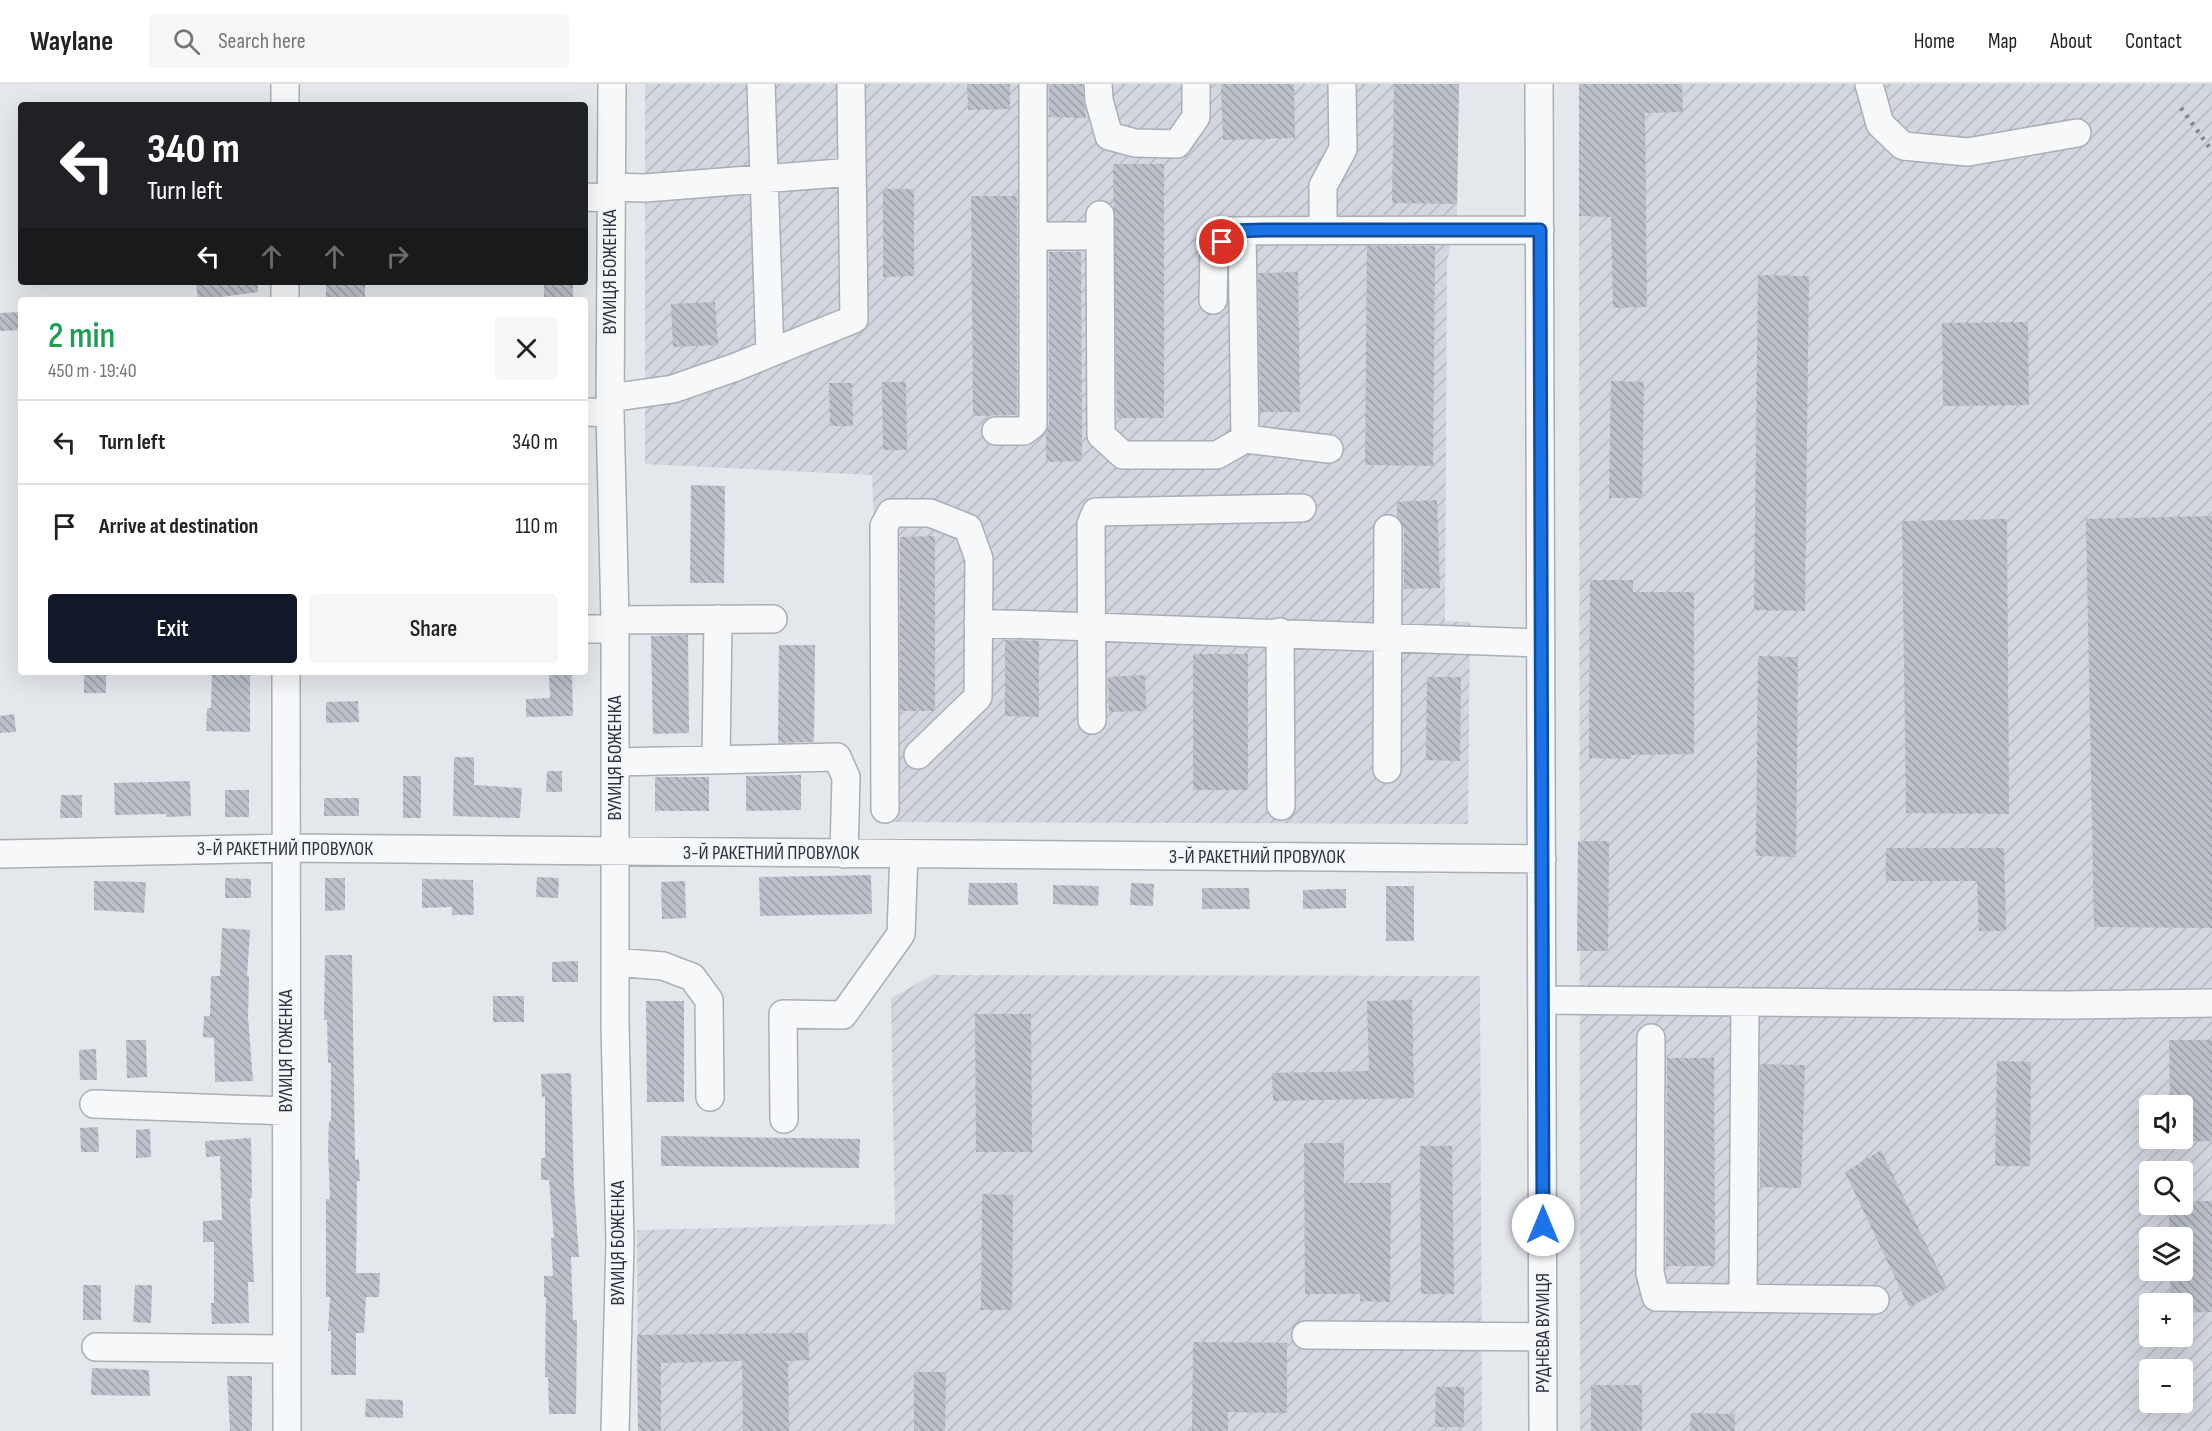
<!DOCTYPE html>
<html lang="en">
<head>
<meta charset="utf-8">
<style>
  :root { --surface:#fff; --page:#f6f6f6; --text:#222; --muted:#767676; --line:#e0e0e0; --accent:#111827 }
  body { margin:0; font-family:"Sofia Sans Condensed",sans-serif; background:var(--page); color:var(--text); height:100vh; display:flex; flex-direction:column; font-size:22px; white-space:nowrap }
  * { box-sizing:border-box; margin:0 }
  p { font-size:20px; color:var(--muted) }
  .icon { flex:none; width:33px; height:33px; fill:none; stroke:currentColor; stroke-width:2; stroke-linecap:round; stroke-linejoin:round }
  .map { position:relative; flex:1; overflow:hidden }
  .details { position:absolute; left:18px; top:213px; width:570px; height:378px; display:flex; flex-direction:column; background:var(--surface); border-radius:6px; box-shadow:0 6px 24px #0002 }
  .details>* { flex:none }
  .guide { position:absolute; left:18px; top:18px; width:570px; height:183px; border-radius:6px; box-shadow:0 6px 24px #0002; background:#202124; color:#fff; overflow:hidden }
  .fabs { position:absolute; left:2139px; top:1011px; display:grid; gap:12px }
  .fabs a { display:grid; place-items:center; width:54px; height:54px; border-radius:6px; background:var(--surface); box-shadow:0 6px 24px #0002; font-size:30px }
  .pin { position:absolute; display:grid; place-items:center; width:51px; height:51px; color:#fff; margin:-26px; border:3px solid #fff; border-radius:50%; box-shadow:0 2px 6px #0007 }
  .me { position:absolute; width:66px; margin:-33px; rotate:0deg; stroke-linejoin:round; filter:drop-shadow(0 0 4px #0008) }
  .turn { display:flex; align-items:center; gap:21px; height:126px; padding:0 30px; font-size:27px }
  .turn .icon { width:78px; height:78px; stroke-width:2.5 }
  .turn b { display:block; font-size:42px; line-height:51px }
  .lanes { display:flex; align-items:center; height:57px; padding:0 30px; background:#0003; justify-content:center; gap:30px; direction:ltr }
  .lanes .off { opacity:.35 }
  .round { display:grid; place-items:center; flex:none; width:63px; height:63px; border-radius:6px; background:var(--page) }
  .summary { display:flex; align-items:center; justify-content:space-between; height:102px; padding:0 30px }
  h1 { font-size:36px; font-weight:600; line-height:45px; color:#1e9e55 }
  .cta { display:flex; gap:12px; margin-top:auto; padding:12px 30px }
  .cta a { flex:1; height:69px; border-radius:6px; background:var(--accent); color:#fff; font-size:24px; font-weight:600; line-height:69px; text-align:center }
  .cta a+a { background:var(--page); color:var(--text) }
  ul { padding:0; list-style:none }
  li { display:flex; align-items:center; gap:18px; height:84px; padding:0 30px; border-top:2px solid var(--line) }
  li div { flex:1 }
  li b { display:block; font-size:22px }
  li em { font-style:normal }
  header { display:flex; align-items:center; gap:36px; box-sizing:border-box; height:84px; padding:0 30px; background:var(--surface); border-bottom:2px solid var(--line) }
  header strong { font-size:28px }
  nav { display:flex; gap:33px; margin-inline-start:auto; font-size:21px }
  .search { width:420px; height:54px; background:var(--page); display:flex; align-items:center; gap:15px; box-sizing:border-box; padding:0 21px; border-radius:6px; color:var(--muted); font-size:22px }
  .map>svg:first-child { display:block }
  .industrial { fill:url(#industrial-furrows); fill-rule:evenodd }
  .building { fill:url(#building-back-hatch) }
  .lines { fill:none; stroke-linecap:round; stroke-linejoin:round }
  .minor-casing { stroke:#a9aeb7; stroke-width:30 }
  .minor { stroke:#f7f8fa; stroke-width:27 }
  .rail { stroke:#7d8696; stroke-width:4.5; stroke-dasharray:3 6; stroke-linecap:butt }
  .route-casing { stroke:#114b97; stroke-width:15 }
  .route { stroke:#1a73e8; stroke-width:10 }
  .labels { text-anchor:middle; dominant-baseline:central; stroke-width:5; stroke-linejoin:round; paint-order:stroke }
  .street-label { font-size:20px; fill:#2b3445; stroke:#f4f6f9 }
</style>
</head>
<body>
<header>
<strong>Waylane</strong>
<div class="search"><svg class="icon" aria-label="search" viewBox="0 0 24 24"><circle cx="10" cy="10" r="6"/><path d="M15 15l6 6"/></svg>Search here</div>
<nav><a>Home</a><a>Map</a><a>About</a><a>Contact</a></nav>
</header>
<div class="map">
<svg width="2212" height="1347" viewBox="0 0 2212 1347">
  <defs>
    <pattern id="industrial-furrows" width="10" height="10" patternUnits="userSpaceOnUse" patternTransform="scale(1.5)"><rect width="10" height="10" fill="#d2d6de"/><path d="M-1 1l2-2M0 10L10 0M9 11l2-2" fill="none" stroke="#b4b8c0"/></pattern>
    <pattern id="building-back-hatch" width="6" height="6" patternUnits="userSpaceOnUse" patternTransform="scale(1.5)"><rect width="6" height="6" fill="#bbc0ca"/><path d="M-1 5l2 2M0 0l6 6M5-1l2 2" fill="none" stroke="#989da6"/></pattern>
  </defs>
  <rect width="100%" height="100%" fill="#e4e7ec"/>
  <!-- industrial -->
  <path class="industrial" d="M 645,0 L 1459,0 L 1457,131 L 1447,178 L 1445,537 L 1470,538 L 1468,740 L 886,738 L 872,391 L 645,380 Z
    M 1579,0 L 2212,0 L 2212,1347 L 1580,1347 ZM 2150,1022 L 2182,1022 L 2182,1054 L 2150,1054 ZM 2150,1088 L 2182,1088 L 2182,1120 L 2150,1120 ZM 2150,1154 L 2182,1154 L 2182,1186 L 2150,1186 ZM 2150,1220 L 2182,1220 L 2182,1252 L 2150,1252 ZM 2150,1286 L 2182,1286 L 2182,1318 L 2150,1318 Z
    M 933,891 L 1480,892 L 1482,1347 L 638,1347 L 637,1146 L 895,1140 L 891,914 Z"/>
  <!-- building -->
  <path class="building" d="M 967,0 L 1010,0 L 1010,25 L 968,26 Z
    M 1049,0 L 1082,0 L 1086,34 L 1049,33 Z
    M 1221,0 L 1294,0 L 1295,54 L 1223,56 Z
    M 1394,0 L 1459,0 L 1457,120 L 1392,119 Z
    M 1579,0 L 1682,0 L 1683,28 L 1645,29 L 1647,223 L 1613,224 L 1611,133 L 1579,132 Z
    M 1113,80 L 1164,80 L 1164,334 L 1117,334 Z
    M 883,105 L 914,105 L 914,192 L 883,193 Z
    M 971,112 L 1017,112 L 1017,331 L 973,332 Z
    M 1367,162 L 1435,162 L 1433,382 L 1365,381 Z
    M 1049,168 L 1081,168 L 1082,377 L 1046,378 L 1046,349 L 1049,340 Z
    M 1298,188 L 1300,328 L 1260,328 L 1258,189 Z
    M 1758,191 L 1809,192 L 1805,527 L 1754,526 Z
    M 196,198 L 258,198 L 258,208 L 198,216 Z
    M 326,198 L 365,198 L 365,215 L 326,216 Z
    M 544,198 L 573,198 L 573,213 L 544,213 Z
    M 715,218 L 718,261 L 673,263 L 671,220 Z
    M 21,228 L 21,246 L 0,247 L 0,229 Z
    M 2028,238 L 2029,321 L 1943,322 L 1942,239 Z
    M 1611,297 L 1644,298 L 1642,414 L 1609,414 Z
    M 882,298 L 906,298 L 907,366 L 883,366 Z
    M 829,299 L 852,299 L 853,342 L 830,342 Z
    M 691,401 L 725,402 L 724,499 L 690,499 Z
    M 1437,416 L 1440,504 L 1404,505 L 1404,445 L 1397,433 L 1397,418 Z
    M 2212,432 L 2212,844 L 2094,843 L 2086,435 Z
    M 2007,435 L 2009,730 L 1906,729 L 1902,437 Z
    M 935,452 L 935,627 L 900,627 L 900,453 Z
    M 1590,496 L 1633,496 L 1633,508 L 1694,508 L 1694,670 L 1631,671 L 1631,675 L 1589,674 Z
    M 688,551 L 689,649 L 653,650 L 651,552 Z
    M 1005,556 L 1039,557 L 1039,633 L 1005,632 Z
    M 779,561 L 815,561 L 814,658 L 778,659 Z
    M 1193,570 L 1248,570 L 1248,706 L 1193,706 Z
    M 1758,572 L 1798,573 L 1796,773 L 1756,772 Z
    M 84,588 L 106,588 L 106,609 L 84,609 Z
    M 212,588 L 250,588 L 250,648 L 206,647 L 207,624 L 211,624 Z
    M 549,588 L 572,588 L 573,632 L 526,633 L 526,615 L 550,614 Z
    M 1145,591 L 1146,627 L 1109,628 L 1108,593 Z
    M 1427,593 L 1461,593 L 1460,677 L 1426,676 Z
    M 358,617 L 359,638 L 326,639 L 326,618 Z
    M 14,630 L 16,648 L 0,649 L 0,632 Z
    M 454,673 L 474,673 L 474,701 L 522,704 L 520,734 L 453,732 Z
    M 547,687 L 562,687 L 562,708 L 546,708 Z
    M 801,691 L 801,726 L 746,727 L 746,692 Z
    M 403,692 L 421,692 L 421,734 L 403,734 Z
    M 655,693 L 709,693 L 709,727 L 655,727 Z
    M 190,697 L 191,732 L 166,733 L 166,730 L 115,731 L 114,699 Z
    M 225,706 L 249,706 L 249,733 L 225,733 Z
    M 61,711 L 82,711 L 82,734 L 60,734 Z
    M 324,714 L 359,714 L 359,732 L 324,732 Z
    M 1578,757 L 1609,757 L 1608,867 L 1577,867 Z
    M 1886,764 L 2004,764 L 2006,847 L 1979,847 L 1977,797 L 1886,797 Z
    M 871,791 L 872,830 L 760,832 L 759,793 Z
    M 537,793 L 559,794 L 558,814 L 536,813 Z
    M 225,794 L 251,795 L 251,814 L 225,814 Z
    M 325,794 L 345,794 L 345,826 L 325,827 Z
    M 422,795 L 473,796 L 474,831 L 452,831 L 452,823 L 422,824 Z
    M 94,797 L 146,798 L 144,829 L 94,826 Z
    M 685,797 L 686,834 L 662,835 L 661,798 Z
    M 969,799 L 1017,799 L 1018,821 L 968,821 Z
    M 1131,799 L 1154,800 L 1153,822 L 1130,821 Z
    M 1053,801 L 1099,802 L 1098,822 L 1053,820 Z
    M 1386,802 L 1414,802 L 1414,857 L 1386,857 Z
    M 1202,804 L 1249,804 L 1250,825 L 1202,825 Z
    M 1325,805 L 1346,805 L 1346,824 L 1303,825 L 1303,806 Z
    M 222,844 L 250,846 L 247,892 L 249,892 L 248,933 L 253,997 L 215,998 L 214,954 L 203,953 L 204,932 L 210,932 L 211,892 L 220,892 Z
    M 325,871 L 352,871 L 355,1076 L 359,1075 L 360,1097 L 357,1097 L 356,1189 L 380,1189 L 379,1213 L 366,1213 L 364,1249 L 356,1249 L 356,1291 L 331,1291 L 331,1247 L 328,1247 L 330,1213 L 326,1213 L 326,1115 L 330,1115 L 328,1065 L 329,1037 L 331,1037 L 331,979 L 328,979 L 327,936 L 324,936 Z
    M 578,877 L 578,898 L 552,898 L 552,878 Z
    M 493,912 L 524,912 L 524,938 L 493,938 Z
    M 1412,916 L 1414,1014 L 1273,1017 L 1272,989 L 1369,987 L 1367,917 Z
    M 646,917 L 684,917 L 684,1018 L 647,1018 Z
    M 975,930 L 1031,930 L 1032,1068 L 976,1068 Z
    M 126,956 L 146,956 L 147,993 L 127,994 Z
    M 2169,956 L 2212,956 L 2212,1057 L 2182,1058 L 2182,1022 L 2170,1022 Z
    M 96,965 L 97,996 L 80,996 L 79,966 Z
    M 1667,974 L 1714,974 L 1715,1182 L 1666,1182 Z
    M 1997,977 L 2031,978 L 2030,1082 L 1995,1082 Z
    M 1760,980 L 1805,981 L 1801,1104 L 1760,1103 Z
    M 571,989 L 574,1103 L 579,1173 L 571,1173 L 573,1236 L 577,1236 L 576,1330 L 549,1330 L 548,1293 L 545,1293 L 546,1213 L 544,1213 L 544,1192 L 553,1192 L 551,1154 L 554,1154 L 549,1096 L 541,1096 L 541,1074 L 545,1074 L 545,1012 L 542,1013 L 541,990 Z
    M 98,1043 L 99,1068 L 81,1068 L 80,1044 Z
    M 150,1045 L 151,1073 L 136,1074 L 136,1046 Z
    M 661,1052 L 860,1055 L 859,1084 L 661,1082 Z
    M 251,1054 L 252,1114 L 250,1114 L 254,1198 L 248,1198 L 249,1239 L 212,1240 L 211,1219 L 214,1219 L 214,1158 L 203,1158 L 203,1137 L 222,1136 L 220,1072 L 206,1073 L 205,1057 Z
    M 1304,1059 L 1344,1059 L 1344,1099 L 1391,1099 L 1390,1218 L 1360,1217 L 1360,1210 L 1305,1210 Z
    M 1420,1062 L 1452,1062 L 1454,1210 L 1421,1210 Z
    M 1881,1066 L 1947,1204 L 1909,1223 L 1845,1088 Z
    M 982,1110 L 1013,1111 L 1012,1226 L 981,1226 Z
    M 2182,1117 L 2212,1117 L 2212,1228 L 2182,1229 L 2182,1220 L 2171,1220 L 2170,1186 L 2182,1186 L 2182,1154 L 2169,1154 L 2169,1120 L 2182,1120 Z
    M 83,1201 L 101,1201 L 101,1236 L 83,1236 Z
    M 135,1201 L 152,1201 L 151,1239 L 133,1238 Z
    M 808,1249 L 809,1276 L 788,1277 L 789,1347 L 743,1347 L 742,1277 L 661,1279 L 661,1347 L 638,1347 L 637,1251 Z
    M 1193,1258 L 1287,1259 L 1287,1329 L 1228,1328 L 1228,1347 L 1192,1347 Z
    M 92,1284 L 149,1286 L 150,1312 L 91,1311 Z
    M 914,1288 L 946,1288 L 945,1347 L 914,1347 Z
    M 227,1292 L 252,1292 L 252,1347 L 230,1347 Z
    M 1591,1301 L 1642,1301 L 1642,1347 L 1591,1347 Z
    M 1436,1303 L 1464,1303 L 1464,1343 L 1435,1343 Z
    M 366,1315 L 403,1316 L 403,1334 L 365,1333 Z
    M 1691,1329 L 1735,1330 L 1735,1347 L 1690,1347 Z"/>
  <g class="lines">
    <defs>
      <path id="minor" d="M 612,0 L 610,329 L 615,536 L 615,940 L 620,1160 L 615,1347
        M 761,0 L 770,269
        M 1098,0 L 1099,16 L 1109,52 L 1135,59 L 1177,60 L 1196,33 L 1196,0
        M 1539,0 L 1543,1347
        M 1869,0 L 1880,40 L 1903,62 L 1968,68 L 2077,49
        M 285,21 L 285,0
        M 611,103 L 645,104 L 852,88
        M 585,113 L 611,114
        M 1100,131 L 1101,351 L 1123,371 L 1217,371 L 1245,355 L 1329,365
        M 1323,146 L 1323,102 L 1343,65 L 1342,0
        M 1242,147 L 1245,355
        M 1035,152 L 1100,152
        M 285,198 L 285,216
        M 1213,216 L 1214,168 L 1231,147 L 1540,146
        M 610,314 L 673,305 L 736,283 L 854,235 L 851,0
        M 585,328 L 610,329
        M 996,347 L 1024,347 L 1033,340 L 1033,0
        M 615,536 L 773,535
        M 978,539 L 1541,559
        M 585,545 L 615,545
        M 1280,548 L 1281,722
        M 286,588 L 287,1347
        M 1092,636 L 1091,440 L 1096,428 L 1302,424
        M 716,675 L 718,535
        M 615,678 L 837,673 L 846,693 L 844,770
        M 1387,685 L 1388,445
        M 885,725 L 884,442 L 891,429 L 930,429 L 968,444 L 979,475 L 978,613 L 918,671
        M 0,770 L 286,764 L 1542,775
        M 615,878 L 663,882 L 692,893 L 709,916 L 710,1013
        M 1542,916 L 2066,921 L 2212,919
        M 1651,954 L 1650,1189 L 1656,1213 L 1875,1216
        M 94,1020 L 286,1027
        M 784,1035 L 783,930 L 843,931 L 901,850 L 904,770
        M 1743,1214 L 1745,919
        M 1306,1251 L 1543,1253
        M 96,1263 L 286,1265"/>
    </defs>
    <!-- minor casing -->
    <use href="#minor" class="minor-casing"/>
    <!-- minor -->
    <use href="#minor" class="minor"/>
    <!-- rail -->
    <path class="rail" d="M 2181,24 L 2212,67"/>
  </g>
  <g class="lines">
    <defs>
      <path id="route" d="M 1222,158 L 1231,147 L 1264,146 L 1540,146 L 1543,1141"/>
    </defs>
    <!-- route casing -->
    <use href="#route" class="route-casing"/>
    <!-- route -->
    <use href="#route" class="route"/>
  </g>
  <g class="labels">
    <!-- street labels -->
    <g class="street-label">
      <text transform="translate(610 188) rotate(-90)">ВУЛИЦЯ БОЖЕНКА</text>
      <text transform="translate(615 674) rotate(-90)">ВУЛИЦЯ БОЖЕНКА</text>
      <text x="285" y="765">3-Й РАКЕТНИЙ ПРОВУЛОК</text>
      <text x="771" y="769">3-Й РАКЕТНИЙ ПРОВУЛОК</text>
      <text x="1257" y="773">3-Й РАКЕТНИЙ ПРОВУЛОК</text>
      <text transform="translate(286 967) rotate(-90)">ВУЛИЦЯ ГОЖЕНКА</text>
      <text transform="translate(618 1159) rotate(-90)">ВУЛИЦЯ БОЖЕНКА</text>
      <text transform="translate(1543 1249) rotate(-90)">РУДНЄВА ВУЛИЦЯ</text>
    </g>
  </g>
</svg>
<div class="fabs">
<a><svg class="icon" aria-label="sound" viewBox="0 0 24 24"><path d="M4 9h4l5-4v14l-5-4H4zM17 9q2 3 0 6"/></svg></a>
<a><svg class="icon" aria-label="search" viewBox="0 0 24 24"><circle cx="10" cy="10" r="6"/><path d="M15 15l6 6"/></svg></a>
<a><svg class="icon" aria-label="layers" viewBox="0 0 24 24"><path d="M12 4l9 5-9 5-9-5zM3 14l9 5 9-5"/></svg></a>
<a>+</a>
<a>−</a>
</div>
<div class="pin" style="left:1222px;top:158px;background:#d93025"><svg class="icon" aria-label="arrive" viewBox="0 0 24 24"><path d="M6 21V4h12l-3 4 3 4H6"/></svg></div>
<svg class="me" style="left:1543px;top:1141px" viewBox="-20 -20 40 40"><circle r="19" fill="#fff"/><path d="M0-13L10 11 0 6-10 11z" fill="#1a73e8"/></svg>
<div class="guide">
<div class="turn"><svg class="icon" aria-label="left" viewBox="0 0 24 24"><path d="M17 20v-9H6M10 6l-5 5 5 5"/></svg><div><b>340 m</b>Turn left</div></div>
<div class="lanes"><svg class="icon" aria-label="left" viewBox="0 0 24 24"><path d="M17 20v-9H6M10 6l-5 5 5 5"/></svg><svg class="icon off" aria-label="ahead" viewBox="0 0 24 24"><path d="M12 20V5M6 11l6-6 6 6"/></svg><svg class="icon off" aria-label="ahead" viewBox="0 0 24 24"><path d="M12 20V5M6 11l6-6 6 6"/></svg><svg class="icon off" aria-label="right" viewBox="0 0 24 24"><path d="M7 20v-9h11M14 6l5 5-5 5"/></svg></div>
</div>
<section class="details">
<div class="summary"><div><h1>2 min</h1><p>450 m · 19:40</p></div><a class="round"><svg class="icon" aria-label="close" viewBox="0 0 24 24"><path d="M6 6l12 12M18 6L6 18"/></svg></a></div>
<ul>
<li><svg class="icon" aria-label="left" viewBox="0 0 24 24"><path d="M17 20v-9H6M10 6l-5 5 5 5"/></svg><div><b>Turn left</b></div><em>340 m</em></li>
<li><svg class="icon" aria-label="arrive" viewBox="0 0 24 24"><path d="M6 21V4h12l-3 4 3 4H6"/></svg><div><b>Arrive at destination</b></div><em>110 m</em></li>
</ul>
<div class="cta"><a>Exit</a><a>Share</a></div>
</section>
</div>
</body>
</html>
